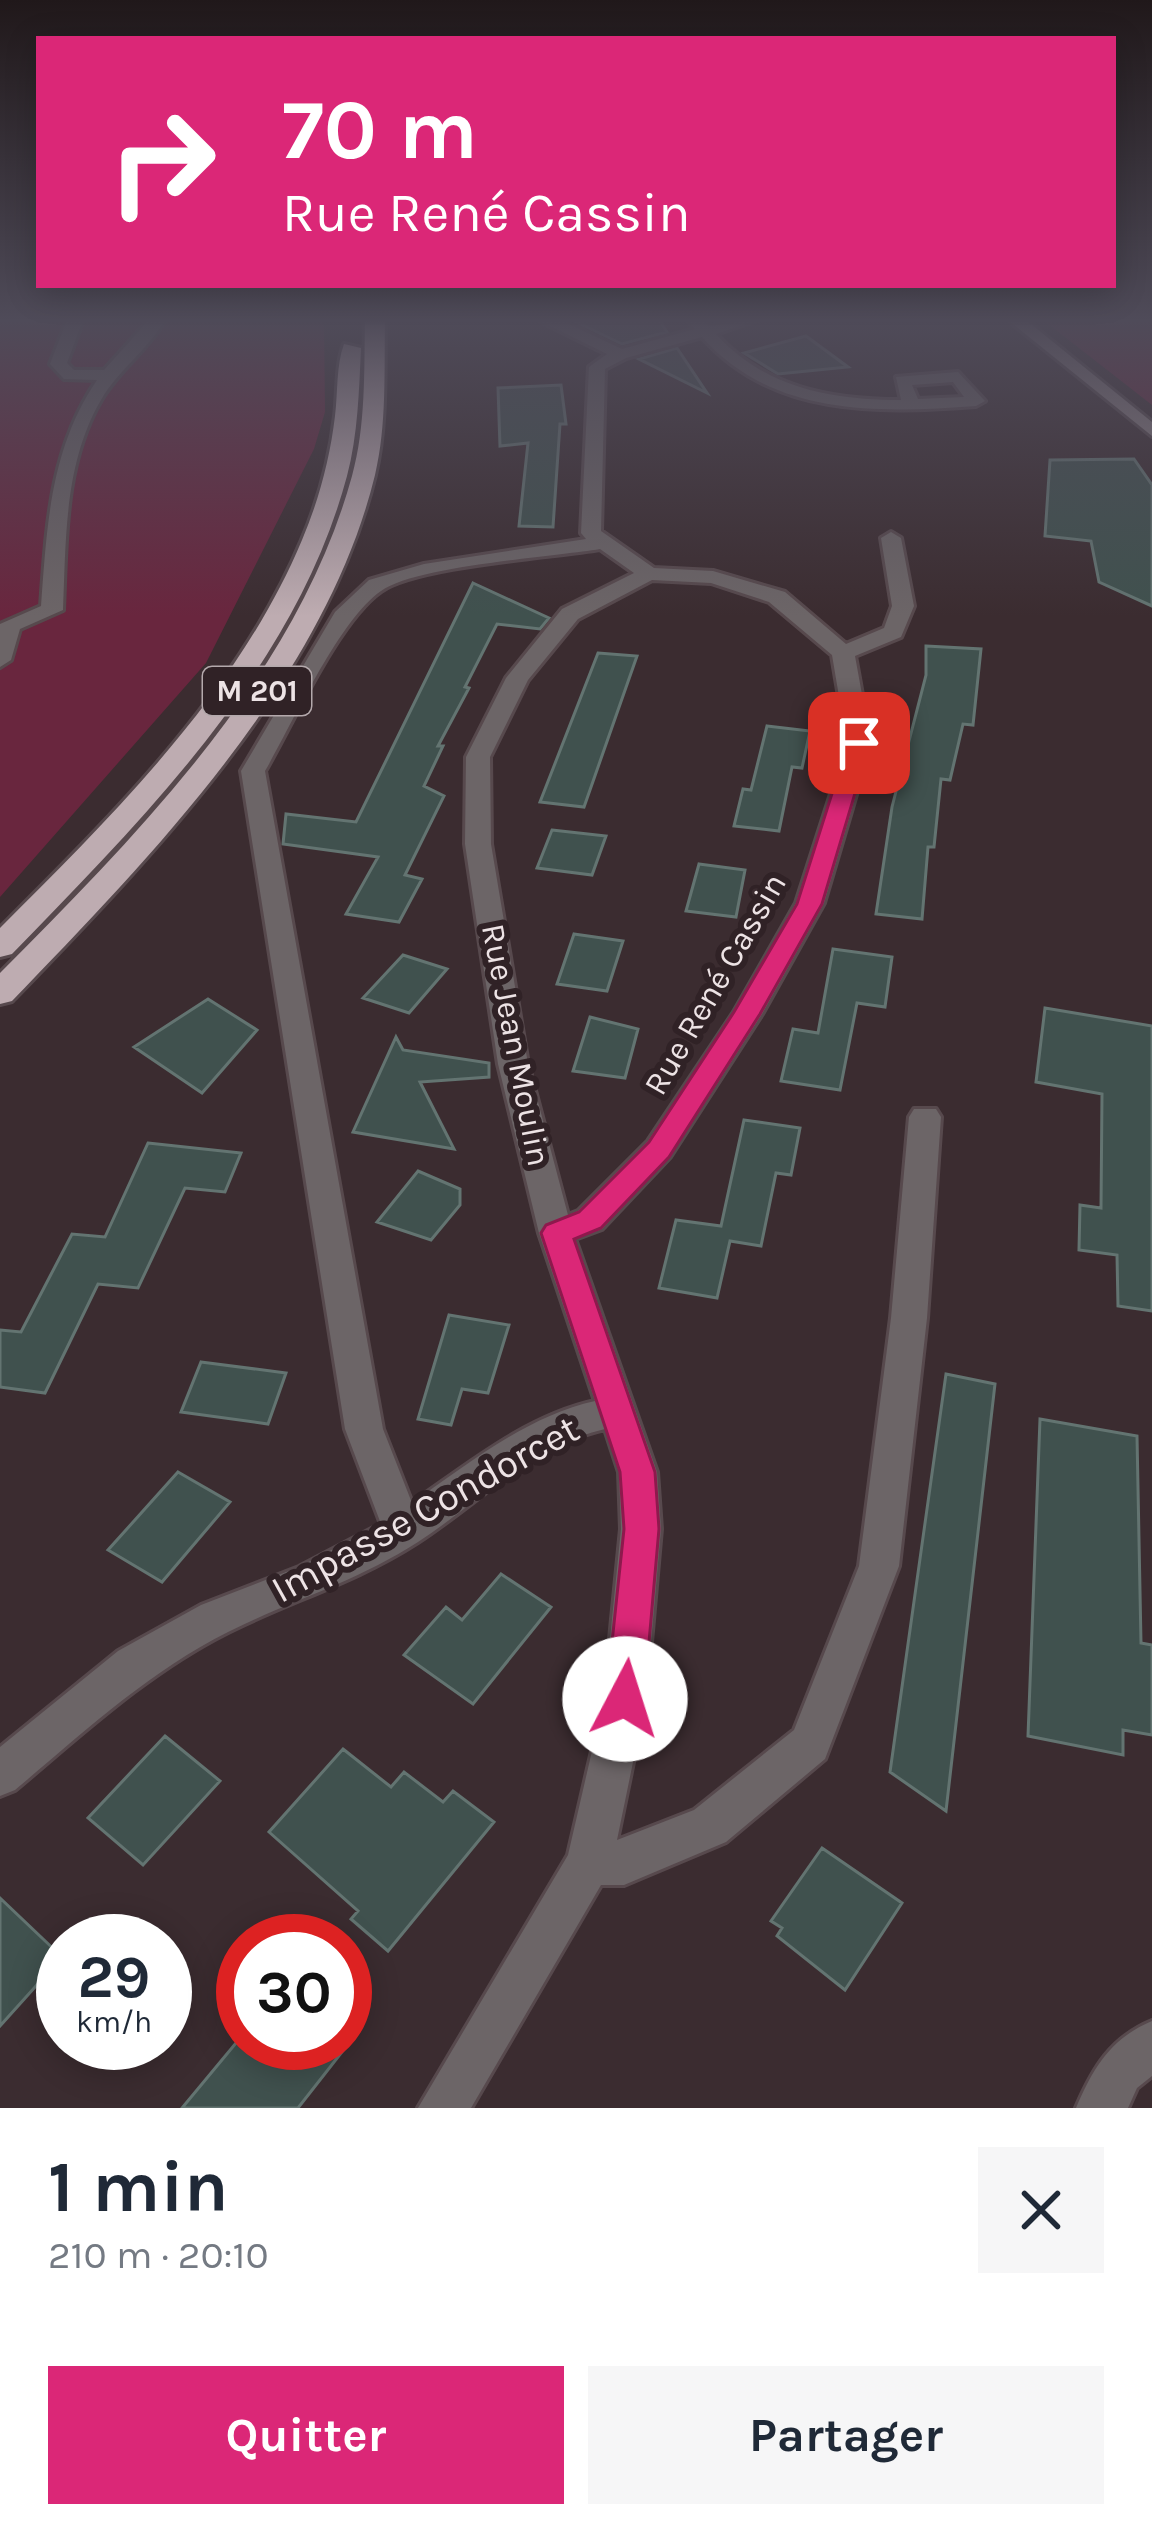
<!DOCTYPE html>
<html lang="fr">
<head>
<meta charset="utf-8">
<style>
  :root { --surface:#fff; --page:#f6f6f7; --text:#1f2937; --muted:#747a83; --accent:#db2777 }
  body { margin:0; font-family:Karla,sans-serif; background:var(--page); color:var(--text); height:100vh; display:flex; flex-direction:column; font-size:45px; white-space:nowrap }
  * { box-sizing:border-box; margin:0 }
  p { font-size:39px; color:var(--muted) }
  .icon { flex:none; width:66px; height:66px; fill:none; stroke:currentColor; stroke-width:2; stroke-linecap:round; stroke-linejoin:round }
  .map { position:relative; height:2108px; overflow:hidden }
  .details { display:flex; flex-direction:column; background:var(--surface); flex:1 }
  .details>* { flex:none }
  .banner { position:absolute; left:36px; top:36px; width:1080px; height:252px; border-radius:0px; box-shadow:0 6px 30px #0003; background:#db2777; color:#fff; overflow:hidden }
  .speed { position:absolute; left:36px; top:1914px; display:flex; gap:24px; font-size:60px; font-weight:700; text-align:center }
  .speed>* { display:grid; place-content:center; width:156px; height:156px; border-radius:50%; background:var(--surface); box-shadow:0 6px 30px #0003; line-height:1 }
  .speed small { font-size:30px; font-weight:400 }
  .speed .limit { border:18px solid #d22; background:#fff; color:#111 }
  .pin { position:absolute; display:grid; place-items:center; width:102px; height:102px; color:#fff; margin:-51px; border-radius:24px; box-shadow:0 6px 18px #0006 }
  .me { position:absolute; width:132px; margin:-66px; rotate:5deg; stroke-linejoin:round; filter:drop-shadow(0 0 9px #0008) }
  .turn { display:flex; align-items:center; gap:42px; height:252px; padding:0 48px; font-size:54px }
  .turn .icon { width:156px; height:156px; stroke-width:2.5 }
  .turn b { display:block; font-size:84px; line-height:102px }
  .round { display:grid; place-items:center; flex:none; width:126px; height:126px; border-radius:0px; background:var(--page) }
  .head { display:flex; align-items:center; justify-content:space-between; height:204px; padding:0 48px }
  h1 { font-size:72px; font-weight:700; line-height:90px }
  .primary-button { display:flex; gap:24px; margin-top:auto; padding:24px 48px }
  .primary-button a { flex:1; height:138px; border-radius:0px; background:var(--accent); color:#fff; font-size:48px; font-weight:700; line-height:138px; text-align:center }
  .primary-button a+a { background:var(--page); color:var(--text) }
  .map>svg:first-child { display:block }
  .green { fill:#69263e }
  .building { fill:#40514e; stroke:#637471; stroke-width:3 }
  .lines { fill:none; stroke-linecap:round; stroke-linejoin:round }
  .street-casing { stroke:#57494d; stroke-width:6 }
  .secondary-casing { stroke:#57494d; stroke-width:6 }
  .highway-casing { stroke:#57494d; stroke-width:6 }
  .street { fill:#6c6567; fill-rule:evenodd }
  .secondary { fill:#8e8285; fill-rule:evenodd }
  .highway { fill:#beacb1; fill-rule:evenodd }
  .route { fill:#db2777; stroke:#8e194d; stroke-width:3 }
  .labels { text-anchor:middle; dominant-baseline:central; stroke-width:12; stroke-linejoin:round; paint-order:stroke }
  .shield { fill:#302226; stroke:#b4a9ac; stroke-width:3 }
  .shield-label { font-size:30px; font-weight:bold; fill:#ede3e5 }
  .street-label { font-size:33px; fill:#ede3e5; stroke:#302226 }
  .near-street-label { font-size:39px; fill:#ede3e5; stroke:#302226 }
</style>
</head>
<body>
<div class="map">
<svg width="1152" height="2108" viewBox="0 0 1152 2108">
  <rect width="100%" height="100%" fill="#3b2c30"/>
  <!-- green -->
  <path class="green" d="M 0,320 L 324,320 L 325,412 L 314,449 L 206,663 L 0,897 Z
    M 1043,320 L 1152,320 L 1152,405 Z"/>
  <!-- building -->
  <path class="building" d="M 572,320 L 659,320 L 667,332 L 622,344 Z
    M 806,336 L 848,367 L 778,374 L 744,353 Z
    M 677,348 L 707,393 L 639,359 Z
    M 561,385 L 566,424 L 560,424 L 553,527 L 519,526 L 528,443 L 500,446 L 498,388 Z
    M 1134,459 L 1152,485 L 1152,606 L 1099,582 L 1091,541 L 1045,536 L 1050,460 Z
    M 473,583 L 549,618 L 540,629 L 497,624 L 465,687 L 469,688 L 438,746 L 443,746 L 424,786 L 444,796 L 405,875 L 422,879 L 399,922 L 346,914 L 378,857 L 283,844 L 286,814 L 356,822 Z
    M 926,646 L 981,649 L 973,725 L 963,724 L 950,780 L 941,779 L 934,847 L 928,847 L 922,919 L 876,914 L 892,807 L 926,675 Z
    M 598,653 L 637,656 L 584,807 L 540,802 Z
    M 767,726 L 810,731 L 802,768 L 792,767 L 779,831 L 734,826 L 743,789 L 751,790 Z
    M 552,830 L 606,836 L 592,875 L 537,868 Z
    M 699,864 L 745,870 L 736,917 L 686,911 Z
    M 574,934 L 623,941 L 607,991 L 557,984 Z
    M 833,949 L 892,957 L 885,1007 L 857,1003 L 840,1090 L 781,1081 L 793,1029 L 818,1033 Z
    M 403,955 L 447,969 L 409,1013 L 363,998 Z
    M 208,999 L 257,1030 L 202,1093 L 134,1047 Z
    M 1045,1008 L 1152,1026 L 1152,1311 L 1118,1306 L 1117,1255 L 1079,1250 L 1080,1205 L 1101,1208 L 1102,1094 L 1036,1082 Z
    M 590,1017 L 638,1029 L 625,1078 L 573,1071 Z
    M 396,1037 L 403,1050 L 489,1063 L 489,1077 L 420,1082 L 454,1149 L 353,1132 Z
    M 744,1120 L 800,1128 L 791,1175 L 776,1173 L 761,1246 L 730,1241 L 717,1298 L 659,1288 L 676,1220 L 721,1226 Z
    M 148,1143 L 241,1153 L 225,1192 L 185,1188 L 138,1288 L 98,1284 L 45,1393 L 0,1387 L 0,1330 L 21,1332 L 72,1234 L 105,1237 Z
    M 418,1171 L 460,1189 L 460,1205 L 431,1240 L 377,1222 Z
    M 449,1315 L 509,1325 L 488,1393 L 462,1389 L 451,1425 L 418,1419 Z
    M 201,1362 L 286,1373 L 268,1424 L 181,1412 Z
    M 946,1374 L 995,1384 L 946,1811 L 890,1772 Z
    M 1040,1419 L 1137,1436 L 1141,1643 L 1152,1645 L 1152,1735 L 1123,1730 L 1123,1755 L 1028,1736 Z
    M 178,1472 L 230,1502 L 162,1582 L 108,1550 Z
    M 501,1574 L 551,1607 L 473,1704 L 404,1655 L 446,1607 L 462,1620 Z
    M 165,1736 L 220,1781 L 143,1865 L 88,1818 Z
    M 343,1749 L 391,1787 L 404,1772 L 443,1802 L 453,1791 L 494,1822 L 388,1951 L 351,1919 L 358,1911 L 269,1832 Z
    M 822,1848 L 902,1903 L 845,1990 L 777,1936 L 782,1928 L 771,1921 Z
    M 0,1898 L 62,1957 L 0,2026 Z
    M 236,2043 L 349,2043 L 298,2108 L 182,2108 Z"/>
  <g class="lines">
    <defs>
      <path id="street" d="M 67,320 L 83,320 L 67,363 L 74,370 L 104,370 L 149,320 L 165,320 C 147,351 118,370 101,400 C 64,463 66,540 63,610 L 20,629 L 11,660 L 0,667 L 0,624 L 41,606 C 47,526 50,449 97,380 L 64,379 L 50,364 Z
        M 538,320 L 560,320 L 622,349 L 695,329 L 687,320 L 704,320 L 709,326 L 757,320 L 716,334 C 765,388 831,400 901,400 L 896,377 L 958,372 L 985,401 L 976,406 C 878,413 773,417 702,337 L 626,358 L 605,369 L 601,531 L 654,568 L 713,571 L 785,592 L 846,644 L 884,628 L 892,606 L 881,538 L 891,532 L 901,538 L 914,606 L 901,637 L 855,656 L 871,744 L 824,903 L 762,1014 L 670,1157 L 602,1229 L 575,1239 L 657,1472 L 661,1529 L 646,1699 L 617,1840 L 694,1810 L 794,1730 L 859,1566 L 891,1318 L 909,1117 L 914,1109 L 936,1109 L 941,1117 L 927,1318 L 899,1566 L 825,1759 L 726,1842 L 624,1885 L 601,1885 L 471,2108 L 418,2108 L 568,1855 L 604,1699 L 621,1529 L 619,1472 L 605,1429 C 533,1445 478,1503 418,1542 C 356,1582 292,1600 228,1632 C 148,1672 83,1733 15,1790 L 0,1796 L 0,1747 L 118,1651 L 201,1605 L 299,1567 L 381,1524 L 345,1429 L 241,771 L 335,612 L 369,580 L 424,564 L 586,539 L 581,533 L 589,367 L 607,354 ZM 953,382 L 964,397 L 918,399 L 912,385 ZM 600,549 L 634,573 L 562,609 L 506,678 L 466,757 L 465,844 L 498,1064 L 539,1233 L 595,1401 C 527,1416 468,1464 412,1503 L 383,1429 L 265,771 C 293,723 338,621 381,591 C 416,566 552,557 600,549 ZM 652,580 L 711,583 L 769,602 L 832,655 L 847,744 L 796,903 L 734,1012 L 648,1141 L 578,1211 L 568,1215 L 528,1064 L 491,844 L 490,757 L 528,680 L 578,619 Z
        M 1152,2021 L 1152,2076 L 1137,2088 L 1128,2108 L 1076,2108 C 1093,2068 1111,2038 1152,2021 Z"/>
      <path id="secondary" d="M 1008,320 L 1026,320 L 1152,422 L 1152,436 Z"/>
      <path id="highway" d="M 365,320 L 385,320 C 384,371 387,425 375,475 C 326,677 153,855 12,1001 L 0,1004 L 0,973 C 140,832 298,673 352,476 C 366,426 364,371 365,320 Z
        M 344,344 L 361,348 C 359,390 358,435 347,476 C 296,667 145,817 12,954 L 0,957 L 0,928 C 114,814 239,691 302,540 C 319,500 330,458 335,416 C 338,393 336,365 344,344 Z"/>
    </defs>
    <!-- street casing -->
    <use href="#street" class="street-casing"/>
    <!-- secondary casing -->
    <use href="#secondary" class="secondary-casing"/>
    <!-- highway casing -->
    <use href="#highway" class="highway-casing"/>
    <!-- street -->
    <use href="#street" class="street"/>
    <!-- secondary -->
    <use href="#secondary" class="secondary"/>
    <!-- highway -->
    <use href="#highway" class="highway"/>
  </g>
  <!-- sky -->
  <linearGradient id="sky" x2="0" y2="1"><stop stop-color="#20181a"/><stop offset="0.52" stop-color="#4f4b59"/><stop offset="1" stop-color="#4f4b59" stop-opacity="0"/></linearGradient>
  <rect width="1152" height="616" fill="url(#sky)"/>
  <!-- route -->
  <path class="route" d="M 859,737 L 870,743 L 822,904 L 760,1014 L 669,1157 L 601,1228 L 574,1239 L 655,1472 L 659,1529 L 644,1699 L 639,1712 L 625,1717 L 612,1712 L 606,1699 L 624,1529 L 620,1472 L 541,1233 L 546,1225 L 579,1212 L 649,1142 L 734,1012 L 797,904 L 848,743 Z"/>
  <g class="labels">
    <!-- shield labels -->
    <rect class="shield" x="203" y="667" width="108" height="48" rx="9"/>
    <g class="shield-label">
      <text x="257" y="691">M 201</text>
    </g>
    <!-- street labels -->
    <g class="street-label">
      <text transform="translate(715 984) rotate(-60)">Rue René Cassin</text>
      <text transform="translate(516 1045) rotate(79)">Rue Jean Moulin</text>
    </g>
    <!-- near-street labels -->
    <g class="near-street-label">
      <text transform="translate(425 1509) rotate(-29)">Impasse Condorcet</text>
    </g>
  </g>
</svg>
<div class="speed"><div>29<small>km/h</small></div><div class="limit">30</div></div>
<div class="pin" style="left:859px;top:743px;background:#d93025"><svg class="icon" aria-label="arrive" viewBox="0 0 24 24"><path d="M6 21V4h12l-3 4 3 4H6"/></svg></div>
<svg class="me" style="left:625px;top:1699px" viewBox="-20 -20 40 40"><circle r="19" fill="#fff"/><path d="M0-13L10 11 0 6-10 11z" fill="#db2777"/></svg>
<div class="banner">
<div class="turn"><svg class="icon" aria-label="right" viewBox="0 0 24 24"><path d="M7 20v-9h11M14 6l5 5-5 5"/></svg><div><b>70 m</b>Rue René Cassin</div></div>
</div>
</div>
<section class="details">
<div class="head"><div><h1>1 min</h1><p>210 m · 20:10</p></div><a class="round"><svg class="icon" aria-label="close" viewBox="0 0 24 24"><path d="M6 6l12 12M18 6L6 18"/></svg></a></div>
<div class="primary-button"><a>Quitter</a><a>Partager</a></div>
</section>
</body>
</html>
